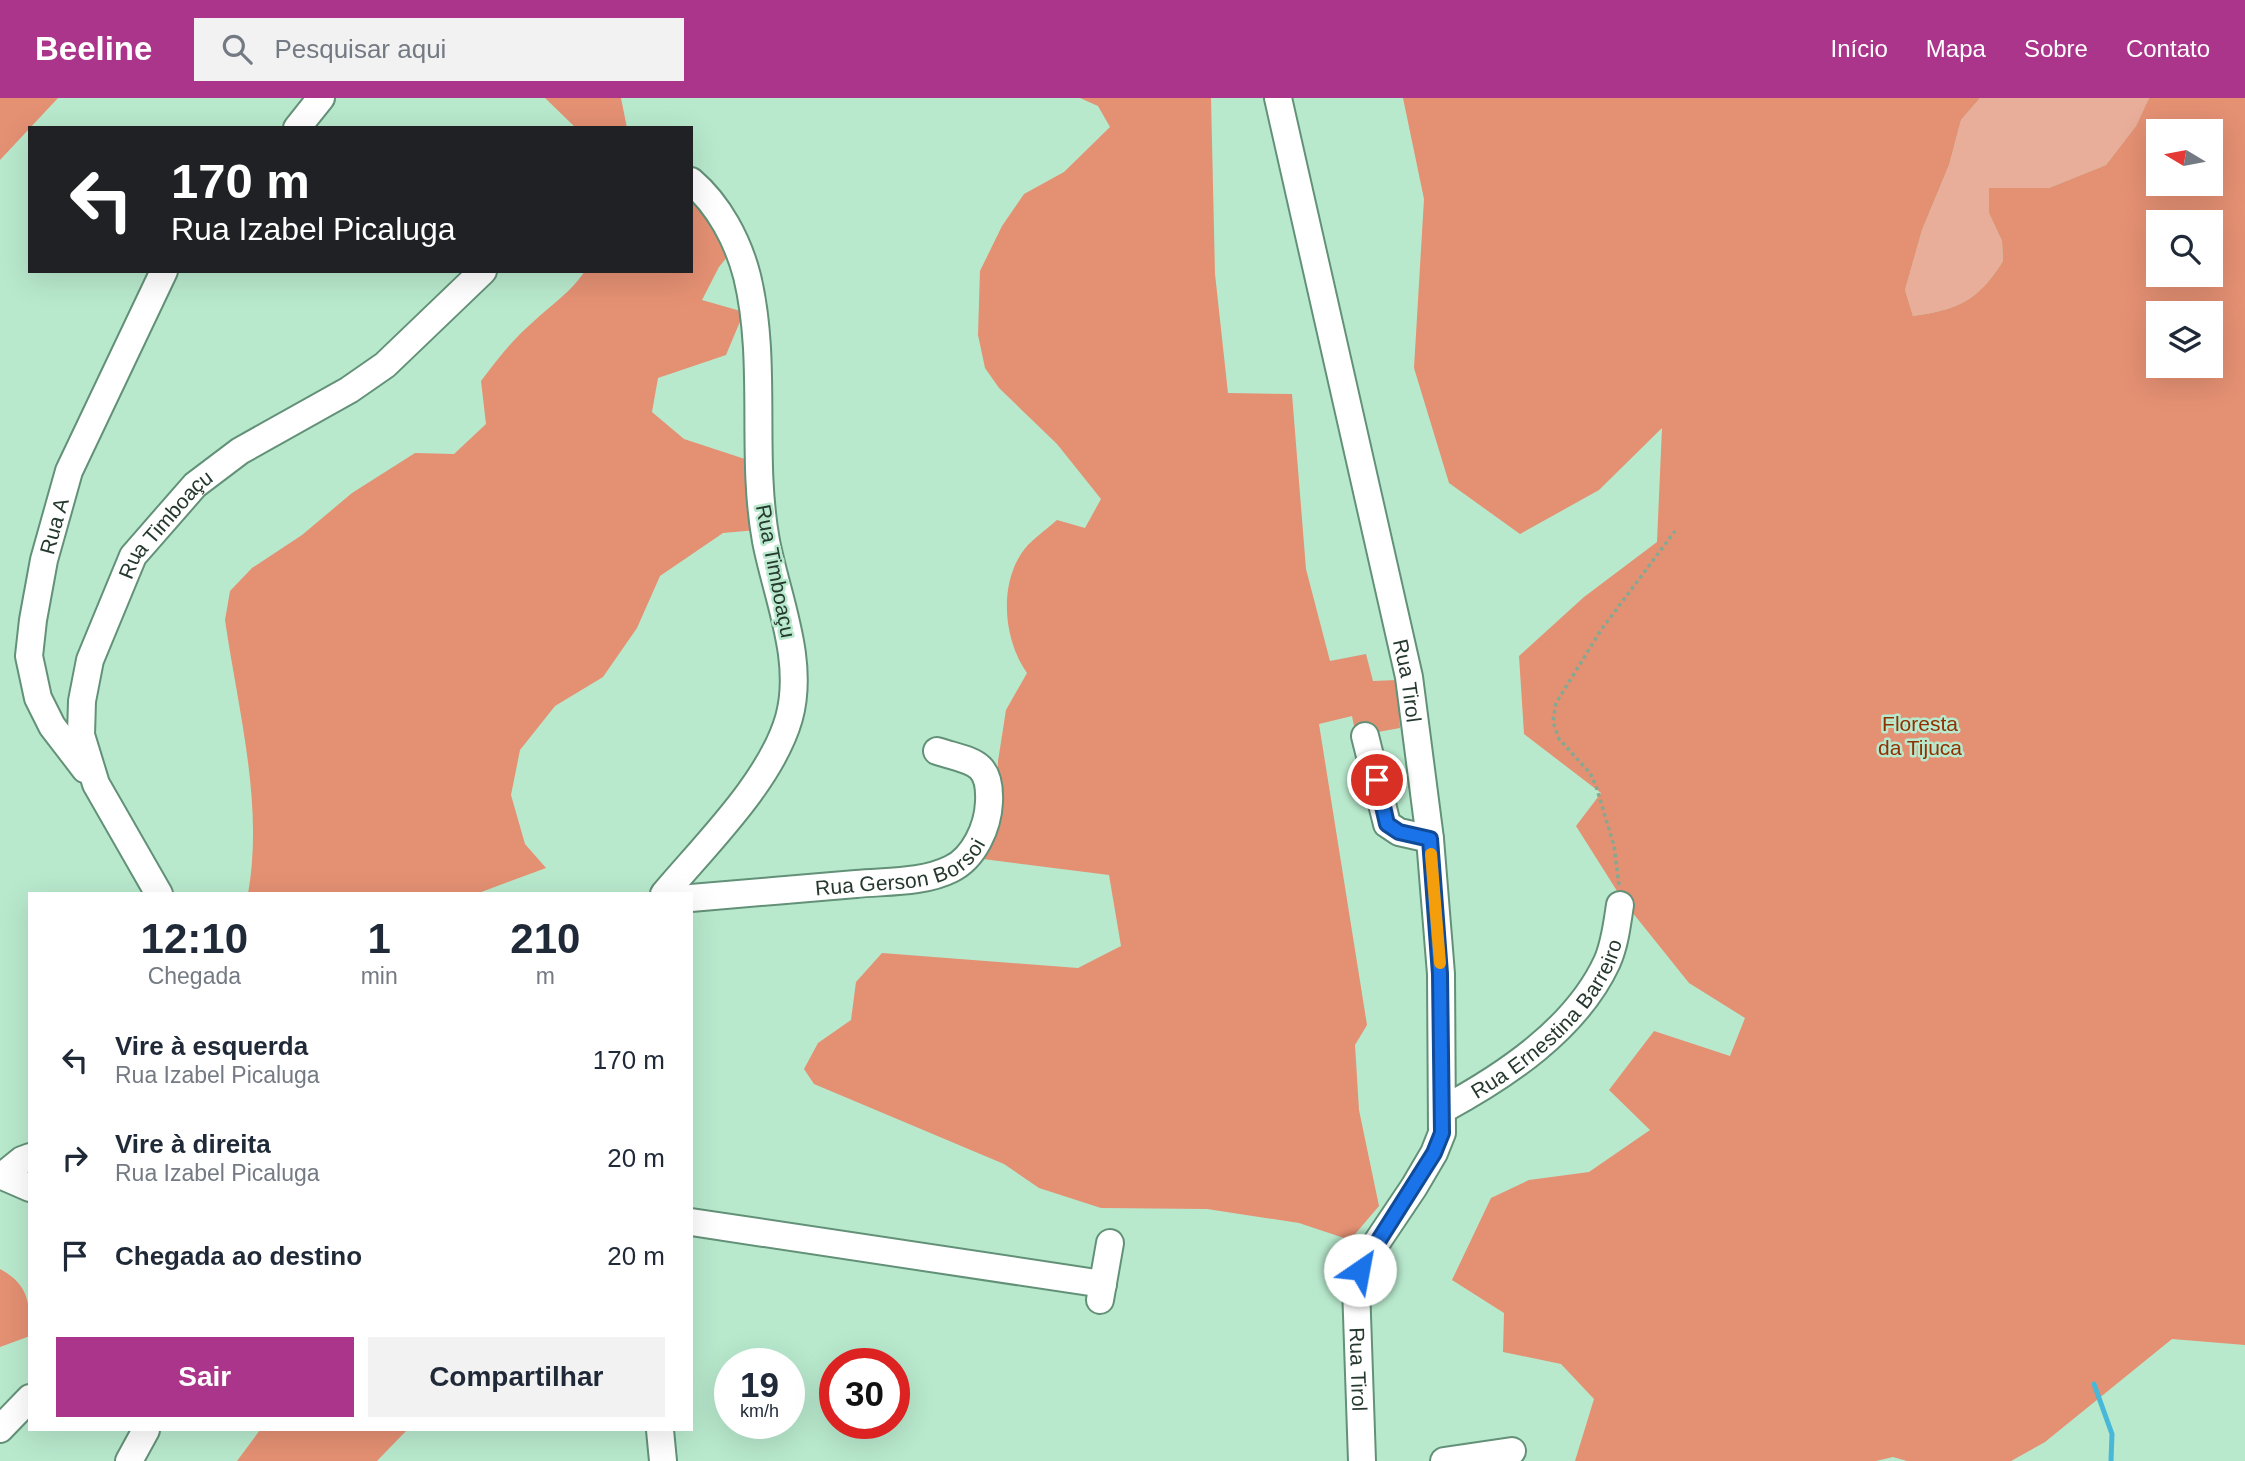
<!DOCTYPE html>
<html lang="pt">
<head>
<meta charset="utf-8">
<style>
  :root { --surface:#fff; --page:#f2f2f3; --text:#1f2937; --muted:#747a83; --accent:#ac358c }
  body { margin:0; font-family:Helvetica,sans-serif; background:var(--page); color:var(--text); height:100vh; display:flex; flex-direction:column; font-size:26px; white-space:nowrap }
  * { box-sizing:border-box; margin:0 }
  p { font-size:23px; color:var(--muted) }
  .icon { flex:none; width:38px; height:38px; fill:none; stroke:currentColor; stroke-width:2; stroke-linecap:round; stroke-linejoin:round }
  .map { position:relative; flex:1; overflow:hidden }
  .panel { position:absolute; left:28px; top:794px; width:665px; height:539px; display:flex; flex-direction:column; background:var(--surface); border-radius:0px; box-shadow:0 7px 28px #0002 }
  .panel>* { flex:none }
  .guide { position:absolute; left:28px; top:28px; width:665px; height:147px; border-radius:0px; box-shadow:0 7px 28px #0002; background:#202124; color:#fff; overflow:hidden }
  .needle { width:46px; rotate:280deg }
  .buttons { position:absolute; left:2146px; top:21px; display:grid; gap:14px }
  .buttons a { display:grid; place-items:center; width:77px; height:77px; border-radius:0px; background:var(--surface); box-shadow:0 7px 28px #0002; font-size:35px }
  .speed { position:absolute; left:714px; top:1250px; display:flex; gap:14px; font-size:35px; font-weight:700; text-align:center }
  .speed>* { display:grid; place-content:center; width:91px; height:91px; border-radius:50%; background:var(--surface); box-shadow:0 7px 28px #0002; line-height:1 }
  .speed small { font-size:18px; font-weight:400 }
  .speed .limit { border:10px solid #d22; background:#fff; color:#111 }
  .pin { position:absolute; display:grid; place-items:center; width:60px; height:60px; color:#fff; margin:-30px; border:4px solid #fff; border-radius:50%; box-shadow:0 2px 7px #0007 }
  .me { position:absolute; width:77px; margin:-38px; rotate:33deg; stroke-linejoin:round; filter:drop-shadow(0 0 5px #0008) }
  .turn { display:flex; align-items:center; gap:24px; height:147px; padding:0 28px; font-size:32px }
  .turn .icon { width:91px; height:91px; stroke-width:2.5 }
  .turn b { display:block; font-size:49px; line-height:60px }
  .eta { display:flex; justify-content:space-evenly; align-items:center; height:119px; text-align:center }
  .eta b { font-size:42px; font-weight:800; line-height:49px }
  .primary-button { display:flex; gap:14px; margin-top:auto; padding:14px 28px }
  .primary-button a { flex:1; height:80px; border-radius:0px; background:var(--accent); color:#fff; font-size:28px; font-weight:800; line-height:80px; text-align:center }
  .primary-button a+a { background:var(--page); color:var(--text) }
  ul { padding:0; list-style:none }
  li { display:flex; align-items:center; gap:21px; height:98px; padding:0 28px }
  li div { flex:1 }
  li b { display:block; font-size:26px }
  li em { font-style:normal }
  header { display:flex; align-items:center; gap:42px; box-sizing:border-box; height:98px; padding:0 35px; background:var(--accent); color:#fff }
  header strong { font-size:33px }
  nav { display:flex; gap:38px; margin-inline-start:auto; font-size:24px }
  .search { width:490px; height:63px; background:var(--page); display:flex; align-items:center; gap:18px; box-sizing:border-box; padding:0 24px; border-radius:0px; color:var(--muted); font-size:26px }
  .map>svg:first-child { display:block }
  .green { fill:#e8ae9a }
  .forest { fill:#e49073; fill-rule:evenodd }
  .lines { fill:none; stroke-linecap:round; stroke-linejoin:round }
  .stream { stroke:#48b8d8; stroke-width:5 }
  .minor-casing { stroke:#639178; stroke-width:30 }
  .path { stroke:#83a993; stroke-width:3.5; stroke-dasharray:3.5 3.5; stroke-linecap:butt }
  .minor { stroke:#fff; stroke-width:26 }
  .route-casing { stroke:#114b97; stroke-width:18 }
  .route { stroke:#1a73e8; stroke-width:12 }
  .slow { stroke:#f59e0b; stroke-width:12 }
  .labels { text-anchor:middle; dominant-baseline:central; stroke-width:5; stroke-linejoin:round; paint-order:stroke }
  .street-label { font-size:21px; fill:#26392f; stroke:#b8e9cd }
  .park-label { font-size:21px; fill:#902f00; stroke:#b8e9cd }
</style>
</head>
<body>
<header>
<strong>Beeline</strong>
<div class="search"><svg class="icon" aria-label="search" viewBox="0 0 24 24"><circle cx="10" cy="10" r="6"/><path d="M15 15l6 6"/></svg>Pesquisar aqui</div>
<nav><a>Início</a><a>Mapa</a><a>Sobre</a><a>Contato</a></nav>
</header>
<div class="map">
<svg width="2245" height="1363" viewBox="0 0 2245 1363">
  <rect width="100%" height="100%" fill="#b8e9cd"/>
  <!-- green -->
  <path class="green" d="M 1980,0 L 2149,0 L 2136,28 L 2106,67 L 2049,90 L 1989,90 L 1989,115 L 2002,143 L 2003,163 C 1979,202 1958,212 1913,218 L 1905,192 L 1922,132 L 1949,67 L 1961,22 Z"/>
  <!-- forest -->
  <path class="forest" d="M 0,0 L 58,0 L 0,62 Z
    M 545,0 L 621,0 L 627,30 L 576,30 Z
    M 1080,0 L 1211,0 L 1215,176 L 1228,295 L 1292,296 L 1306,471 L 1330,563 L 1366,556 L 1373,583 L 1397,582 L 1400,630 L 1356,638 L 1352,618 L 1319,626 L 1367,927 L 1355,947 L 1359,1012 L 1379,1108 L 1350,1142 L 1299,1125 L 1207,1111 L 1101,1110 L 1039,1090 L 1004,1066 L 814,986 L 804,971 L 818,945 L 851,922 L 856,884 L 882,855 L 1078,870 L 1121,848 L 1109,777 L 983,761 L 996,708 L 998,663 L 1006,612 L 1027,575 C 1004,542 999,490 1021,456 C 1029,443 1046,432 1057,422 L 1085,430 L 1101,401 L 1057,346 L 999,290 L 985,270 L 978,237 L 980,173 L 1002,128 L 1024,96 L 1064,74 L 1110,29 L 1098,8 Z
    M 1403,0 L 1980,0 L 1961,22 L 1949,67 L 1922,132 L 1905,192 L 1913,218 C 1958,212 1979,202 2003,163 L 2002,143 L 1989,115 L 1989,90 L 2049,90 L 2106,67 L 2136,28 L 2149,0 L 2245,0 L 2245,1247 L 2172,1241 L 2045,1344 L 2011,1363 L 1907,1363 L 1893,1359 L 1876,1363 L 1575,1363 L 1594,1301 L 1561,1266 L 1503,1254 L 1504,1215 L 1452,1182 L 1491,1100 L 1529,1082 L 1589,1074 L 1650,1032 L 1609,992 L 1654,933 L 1730,958 L 1745,920 L 1689,885 L 1624,804 L 1576,728 L 1601,695 L 1524,636 L 1519,558 L 1584,499 L 1657,444 L 1662,330 L 1599,392 L 1520,436 L 1449,385 L 1414,270 L 1424,101 ZM 2158,33 L 2210,33 L 2210,86 L 2158,86 ZM 2158,124 L 2210,124 L 2210,177 L 2158,177 ZM 2158,215 L 2210,215 L 2210,268 L 2158,268 Z
    M 691,97 L 736,148 L 719,169 L 702,202 L 744,214 L 726,257 L 658,280 L 652,314 L 684,341 L 754,364 L 757,432 L 723,435 L 660,478 L 637,530 L 603,579 L 555,608 L 520,652 L 511,697 L 525,746 L 546,770 L 476,796 L 248,796 C 264,706 238,612 225,522 L 230,493 L 252,470 L 302,437 L 352,395 L 415,355 L 454,356 L 486,326 L 481,283 C 497,262 513,241 533,224 C 551,207 571,194 585,173 L 691,173 Z
    M 0,1171 C 30,1187 30,1207 30,1238 L 0,1249 Z
    M 260,1332 L 407,1332 L 377,1363 L 237,1363 Z"/>
  <g class="lines">
    <!-- stream -->
    <path class="stream" d="M 2094,1286 L 2112,1336 L 2111,1363"/>
    <defs>
      <g id="minor">
        <path id="s1" d="M 1278,0 L 1409,579 L 1430,741 L 1441,876 L 1442,1035 L 1434,1055 L 1414,1089 L 1367,1159 L 1356,1188 L 1362,1363"/>
        <path d="M 297,30 L 321,0"/>
        <path d="M 1365,638 L 1387,726 L 1399,734 L 1430,741"/>
        <path id="s2" d="M 85,671 L 52,628 L 38,600 L 29,558 L 33,522 L 44,462 L 69,373 L 164,173"/>
        <path id="s3" d="M 159,796 L 96,686 L 81,637 L 82,603 L 90,562 L 133,458 L 195,387 L 240,353 L 349,292 L 385,267 L 483,173"/>
        <path d="M 664,796 C 706,746 771,683 789,620 C 805,562 777,500 766,443 C 750,356 768,264 747,178 C 738,143 719,107 691,83"/>
        <path id="s4" d="M 691,800 C 746,795 801,791 856,786 C 887,783 923,785 951,771 C 974,760 988,729 989,704 C 991,662 971,664 937,653"/>
        <path id="s5" d="M 1442,1012 C 1505,978 1576,931 1607,864 C 1615,846 1617,826 1620,807"/>
        <path d="M 0,1077 L 30,1090"/>
        <path d="M 2,1078 L 22,1062 L 30,1059"/>
        <path d="M 691,1124 L 1103,1186"/>
        <path d="M 1100,1202 L 1110,1145"/>
        <path d="M 0,1331 L 30,1300"/>
        <path d="M 660,1332 L 663,1363"/>
        <path d="M 129,1363 L 146,1332"/>
        <path d="M 1444,1363 L 1512,1353"/>
      </g>
    </defs>
    <!-- minor casing -->
    <use href="#minor" class="minor-casing"/>
    <!-- path -->
    <path class="path" d="M 1619,787 L 1614,748 L 1596,688 L 1590,675 L 1559,641 L 1553,624 L 1556,605 L 1601,532 L 1675,433"/>
    <!-- minor -->
    <use href="#minor" class="minor"/>
  </g>
  <g class="lines">
    <defs>
      <path id="route" d="M 1360,1172 L 1434,1055 L 1442,1035 L 1440,876 L 1430,741 L 1399,734 L 1387,726 L 1377,682"/>
    </defs>
    <!-- route casing -->
    <use href="#route" class="route-casing"/>
    <!-- route -->
    <use href="#route" class="route"/>
    <!-- slow -->
    <path class="slow" d="M 1431,756 L 1440,865"/>
  </g>
  <g class="labels">
    <!-- street labels -->
    <g class="street-label">
      <text stroke="none"><textPath href="#s2" startOffset="261">Rua A</textPath></text>
      <text stroke="none"><textPath href="#s3" startOffset="411">Rua Timboaçu</textPath></text>
      <text transform="translate(776 473) rotate(79)">Rua Timboaçu</text>
      <text stroke="none"><textPath href="#s1" startOffset="597">Rua Tirol</textPath></text>
      <text stroke="none"><textPath href="#s4" startOffset="214">Rua Gerson Borsoi</textPath></text>
      <text stroke="none"><textPath href="#s5" startOffset="142">Rua Ernestina Barreiro</textPath></text>
      <text stroke="none"><textPath href="#s1" startOffset="1311">Rua Tirol</textPath></text>
    </g>
    <!-- park labels -->
    <g class="park-label">
      <text x="1920" y="625">Floresta<tspan x="1920" dy="24">da Tijuca</tspan></text>
    </g>
  </g>
</svg>
<div class="buttons">
<a><svg class="needle" viewBox="-14 -14 28 28"><path d="M0-13l5 13h-10z" fill="#e53935"/><path d="M0 13l5-13h-10z" fill="#747a83"/></svg></a>
<a><svg class="icon" aria-label="search" viewBox="0 0 24 24"><circle cx="10" cy="10" r="6"/><path d="M15 15l6 6"/></svg></a>
<a><svg class="icon" aria-label="layers" viewBox="0 0 24 24"><path d="M12 4l9 5-9 5-9-5zM3 14l9 5 9-5"/></svg></a>
</div>
<div class="speed"><div>19<small>km/h</small></div><div class="limit">30</div></div>
<div class="pin" style="left:1377px;top:682px;background:#d93025"><svg class="icon" aria-label="arrive" viewBox="0 0 24 24"><path d="M6 21V4h12l-3 4 3 4H6"/></svg></div>
<svg class="me" style="left:1360px;top:1172px" viewBox="-20 -20 40 40"><circle r="19" fill="#fff"/><path d="M0-13L10 11 0 6-10 11z" fill="#1a73e8"/></svg>
<div class="guide">
<div class="turn"><svg class="icon" aria-label="left" viewBox="0 0 24 24"><path d="M17 20v-9H6M10 6l-5 5 5 5"/></svg><div><b>170 m</b>Rua Izabel Picaluga</div></div>
</div>
<section class="panel">
<div class="eta">
<div><b>12:10</b><p>Chegada</p></div>
<div><b>1</b><p>min</p></div>
<div><b>210</b><p>m</p></div>
</div>
<ul>
<li><svg class="icon" aria-label="left" viewBox="0 0 24 24"><path d="M17 20v-9H6M10 6l-5 5 5 5"/></svg><div><b>Vire à esquerda</b><p>Rua Izabel Picaluga</p></div><em>170 m</em></li>
<li><svg class="icon" aria-label="right" viewBox="0 0 24 24"><path d="M7 20v-9h11M14 6l5 5-5 5"/></svg><div><b>Vire à direita</b><p>Rua Izabel Picaluga</p></div><em>20 m</em></li>
<li><svg class="icon" aria-label="arrive" viewBox="0 0 24 24"><path d="M6 21V4h12l-3 4 3 4H6"/></svg><div><b>Chegada ao destino</b></div><em>20 m</em></li>
</ul>
<div class="primary-button"><a>Sair</a><a>Compartilhar</a></div>
</section>
</div>
</body>
</html>
